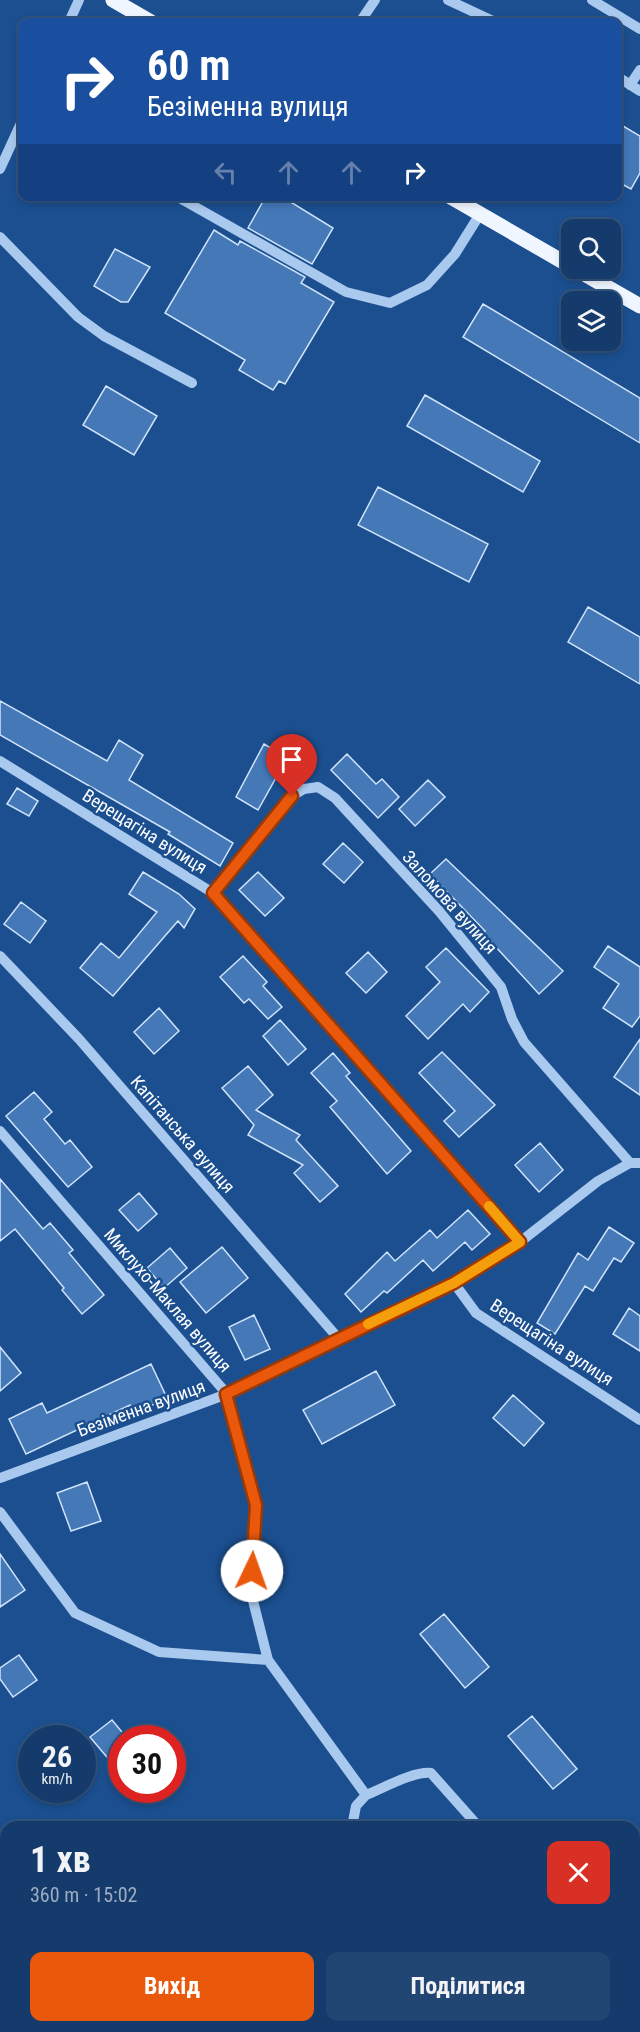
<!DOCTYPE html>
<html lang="uk">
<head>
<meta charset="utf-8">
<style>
  :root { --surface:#143b6b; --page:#214673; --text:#f1f3f6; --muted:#9dadc1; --line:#33557e; --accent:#ea580c }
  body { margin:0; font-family:"Roboto Condensed",sans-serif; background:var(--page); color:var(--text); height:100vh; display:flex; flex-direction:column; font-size:22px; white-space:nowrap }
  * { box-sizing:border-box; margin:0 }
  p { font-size:20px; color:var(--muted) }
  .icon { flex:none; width:33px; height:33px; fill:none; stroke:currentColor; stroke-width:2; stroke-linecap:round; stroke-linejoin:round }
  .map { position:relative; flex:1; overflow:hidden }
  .details { position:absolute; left:0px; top:1821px; width:640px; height:212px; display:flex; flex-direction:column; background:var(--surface); border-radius:18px 18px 0 0; box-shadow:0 3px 9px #0003,0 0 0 2px var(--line) }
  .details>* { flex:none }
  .guide { position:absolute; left:18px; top:18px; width:604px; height:183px; border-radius:12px; box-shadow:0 3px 9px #0003,0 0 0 2px var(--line); background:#1a4fa0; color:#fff; overflow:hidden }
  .buttons { position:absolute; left:561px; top:219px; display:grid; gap:12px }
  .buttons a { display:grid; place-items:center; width:60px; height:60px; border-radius:12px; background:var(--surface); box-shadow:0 3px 9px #0003,0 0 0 2px var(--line); font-size:30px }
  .speed { position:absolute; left:18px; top:1725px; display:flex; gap:12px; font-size:30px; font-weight:700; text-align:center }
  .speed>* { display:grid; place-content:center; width:78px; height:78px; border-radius:50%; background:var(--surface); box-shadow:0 3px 9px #0003,0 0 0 2px var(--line); line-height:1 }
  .speed small { font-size:15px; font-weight:400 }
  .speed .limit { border:9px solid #d22; background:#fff; color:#111 }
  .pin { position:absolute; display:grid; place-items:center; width:51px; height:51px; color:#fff; margin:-62px -26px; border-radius:50% 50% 50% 0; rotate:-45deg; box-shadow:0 0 6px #0007 }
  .pin .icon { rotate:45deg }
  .me { position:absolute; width:66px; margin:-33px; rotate:3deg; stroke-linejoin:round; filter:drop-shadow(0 0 4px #0008) }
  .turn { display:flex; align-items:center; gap:21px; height:126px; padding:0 30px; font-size:27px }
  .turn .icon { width:78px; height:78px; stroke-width:2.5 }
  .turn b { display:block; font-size:42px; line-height:51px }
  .lanes { display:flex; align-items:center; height:57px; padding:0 30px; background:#0003; justify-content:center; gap:30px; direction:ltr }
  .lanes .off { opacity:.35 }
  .round { display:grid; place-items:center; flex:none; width:63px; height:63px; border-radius:12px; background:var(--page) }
  .headline { display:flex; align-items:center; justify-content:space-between; height:102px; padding:0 30px }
  h1 { font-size:36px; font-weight:700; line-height:45px }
  .primary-button { display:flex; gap:12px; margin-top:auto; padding:12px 30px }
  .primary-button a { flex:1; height:69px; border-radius:12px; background:var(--accent); color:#fff; font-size:24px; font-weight:700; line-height:69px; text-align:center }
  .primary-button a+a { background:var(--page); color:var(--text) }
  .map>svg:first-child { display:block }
  .building { fill:#4478b7; stroke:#cfe3fa; stroke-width:1.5 }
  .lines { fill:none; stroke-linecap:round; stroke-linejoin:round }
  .minor { stroke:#a9c9ee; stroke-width:10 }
  .major { stroke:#f0f6ff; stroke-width:15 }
  .route-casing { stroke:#983908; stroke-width:15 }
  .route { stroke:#ea580c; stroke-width:10 }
  .slow { stroke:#f59e0b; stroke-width:10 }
  .labels { text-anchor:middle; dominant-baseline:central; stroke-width:5; stroke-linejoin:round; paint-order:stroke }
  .street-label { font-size:18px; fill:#fff; stroke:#1b4f8f }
</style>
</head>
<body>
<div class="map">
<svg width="640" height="2032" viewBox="0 0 640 2032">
  <rect width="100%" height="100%" fill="#1b4f8f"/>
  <!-- building -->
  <path class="building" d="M 618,123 L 640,136 L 640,173 L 631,189 L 618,182 Z
    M 266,196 L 281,196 L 333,228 L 312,264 L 248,228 Z
    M 214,230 L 238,245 L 240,241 L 305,277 L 301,283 L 334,302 L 285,384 L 279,381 L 273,390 L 239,370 L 245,360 L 165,313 Z
    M 115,249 L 150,267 L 128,302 L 121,302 L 94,286 Z
    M 483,304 L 640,398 L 640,443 L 463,337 Z
    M 106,386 L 157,416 L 134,455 L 83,425 Z
    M 425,395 L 540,461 L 523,492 L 407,426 Z
    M 378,487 L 488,544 L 469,582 L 358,525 Z
    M 588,607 L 640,637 L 640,684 L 568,642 Z
    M 0,701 L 107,761 L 119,740 L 143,755 L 129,780 L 233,843 L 220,866 L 168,834 L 170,832 L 0,735 Z
    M 264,744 L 295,762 L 285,781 L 277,776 L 258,810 L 236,797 Z
    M 347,754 L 376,784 L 382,779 L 399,797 L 378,818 L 331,770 Z
    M 428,780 L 445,797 L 415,826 L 399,809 Z
    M 17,788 L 38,801 L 29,816 L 7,804 Z
    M 343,843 L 363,862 L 344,883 L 323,864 Z
    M 446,859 L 563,971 L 539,994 L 483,933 L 485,931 L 430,874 Z
    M 143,872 L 179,894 L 195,909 L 184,928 L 178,921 L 113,996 L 80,968 L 101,943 L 119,958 L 157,912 L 129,894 Z
    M 258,872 L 284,898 L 265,916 L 239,890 Z
    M 21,902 L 46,921 L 30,943 L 4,924 Z
    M 608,946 L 640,967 L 640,1016 L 632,1027 L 603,1008 L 619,984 L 594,967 Z
    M 446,948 L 489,992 L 470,1012 L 463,1004 L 428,1039 L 406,1016 L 440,982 L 426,967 Z
    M 368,952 L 387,972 L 366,993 L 346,973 Z
    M 243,956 L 267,982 L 263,986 L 282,1007 L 268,1019 L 249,999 L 244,1003 L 220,977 Z
    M 159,1008 L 179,1031 L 154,1054 L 134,1032 Z
    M 280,1020 L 306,1049 L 288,1065 L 263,1036 Z
    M 640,1039 L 640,1095 L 614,1077 Z
    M 442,1052 L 495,1105 L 459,1137 L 444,1121 L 455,1111 L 419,1073 Z
    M 333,1053 L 350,1073 L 346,1076 L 411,1151 L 387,1174 L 330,1107 L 337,1101 L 311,1073 Z
    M 248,1066 L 273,1095 L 256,1110 L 300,1135 L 296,1140 L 338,1186 L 320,1202 L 294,1173 L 303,1165 L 248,1135 L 254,1125 L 222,1088 Z
    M 34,1092 L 52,1112 L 44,1119 L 65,1144 L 70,1140 L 92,1167 L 68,1187 L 6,1116 Z
    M 540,1143 L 563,1170 L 539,1192 L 515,1165 Z
    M 0,1179 L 43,1229 L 50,1223 L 73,1250 L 69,1253 L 104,1295 L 82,1314 L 62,1290 L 64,1288 L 15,1229 L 0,1241 Z
    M 139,1193 L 157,1214 L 138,1231 L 119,1210 Z
    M 468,1210 L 490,1234 L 472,1250 L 465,1242 L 433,1271 L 423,1260 L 387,1293 L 384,1291 L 361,1312 L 345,1294 L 387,1252 L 395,1261 L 430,1230 L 437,1238 Z
    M 609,1227 L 634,1243 L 621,1262 L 614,1258 L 593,1291 L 585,1286 L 555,1334 L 537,1323 L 578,1253 L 588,1260 Z
    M 222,1247 L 248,1278 L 206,1313 L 180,1282 Z
    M 170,1248 L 187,1268 L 164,1288 L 147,1268 Z
    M 629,1308 L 640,1316 L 640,1351 L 613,1334 Z
    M 254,1315 L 270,1349 L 245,1360 L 229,1327 Z
    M 0,1347 L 21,1373 L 0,1391 Z
    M 151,1364 L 167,1398 L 134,1414 L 130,1405 L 26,1454 L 9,1419 L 42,1403 L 47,1413 Z
    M 376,1371 L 395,1405 L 322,1444 L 303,1410 Z
    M 513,1395 L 544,1423 L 524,1446 L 493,1418 Z
    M 87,1482 L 101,1521 L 71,1531 L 57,1493 Z
    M 0,1554 L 25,1590 L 0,1607 Z
    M 444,1614 L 489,1667 L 465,1688 L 420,1634 Z
    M 19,1655 L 37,1680 L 13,1697 L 0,1679 L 0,1668 Z
    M 532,1716 L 577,1769 L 553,1789 L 508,1736 Z
    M 112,1720 L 122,1732 L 122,1775 L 90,1737 Z"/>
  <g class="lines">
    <!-- minor -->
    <path class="minor" d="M 448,0 L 495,22
      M 592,0 L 640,29
      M 69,22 L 79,0
      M 360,22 L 375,0
      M 618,77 L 640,91
      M 630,85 L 640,70
      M 0,169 L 22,121
      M 176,196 L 346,292 L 390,303 L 427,285 L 455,254 L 480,214
      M 0,237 L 78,317 L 104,336 L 192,383
      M 0,761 L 213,893 L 520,1242
      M 213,893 L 292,796 L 304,789 L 318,787 L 335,798 L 439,911 L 501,987 L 512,1019 L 524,1042 L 630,1163 L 640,1163
      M 0,956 L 79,1039 L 338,1338
      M 0,1131 L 227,1394 L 256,1505 L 251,1593 L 268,1660
      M 454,1283 L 476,1313 L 640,1420
      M 0,1478 L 227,1394 L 454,1283 L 520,1242 L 598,1181 L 630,1163
      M 0,1512 L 75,1613 L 159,1652 L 268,1660 L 366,1795 L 356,1806 L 352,1827
      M 366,1795 C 384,1788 413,1771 431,1773 L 479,1827
      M 634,1995 L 640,1999
      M 0,2006 L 6,2022
      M 396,2032 L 397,2026"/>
    <!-- major -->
    <path class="major" d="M 113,0 L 151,22
      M 449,196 L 572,267
      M 574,268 L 640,306"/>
  </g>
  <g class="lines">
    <defs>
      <path id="route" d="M 252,1571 L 256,1505 L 226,1394 L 454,1283 L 520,1242 L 213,893 L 292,796"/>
    </defs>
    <!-- route casing -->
    <use href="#route" class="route-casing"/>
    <!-- route -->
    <use href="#route" class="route"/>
    <!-- slow -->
    <path class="slow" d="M 368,1324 L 454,1283 L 520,1242 L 489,1206"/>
  </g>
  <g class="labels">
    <!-- street labels -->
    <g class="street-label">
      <text transform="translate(145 831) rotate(32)">Верещагіна вулиця</text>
      <text transform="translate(450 902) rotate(48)">Заломова вулиця</text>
      <text transform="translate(183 1134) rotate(49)">Капітанська вулиця</text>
      <text transform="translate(168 1300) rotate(49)">Миклухо-Маклая вулиця</text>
      <text transform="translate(552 1342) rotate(33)">Верещагіна вулиця</text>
      <text transform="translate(141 1408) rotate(-20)">Безіменна вулиця</text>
    </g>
  </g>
</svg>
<div class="buttons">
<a><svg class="icon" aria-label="search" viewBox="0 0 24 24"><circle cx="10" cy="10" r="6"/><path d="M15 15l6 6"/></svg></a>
<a><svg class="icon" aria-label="layers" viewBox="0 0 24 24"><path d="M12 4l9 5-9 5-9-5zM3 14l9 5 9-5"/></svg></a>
</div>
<div class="speed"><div>26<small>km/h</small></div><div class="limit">30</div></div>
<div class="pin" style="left:292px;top:796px;background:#d93025"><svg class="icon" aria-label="arrive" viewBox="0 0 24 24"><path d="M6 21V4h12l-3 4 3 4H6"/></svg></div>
<svg class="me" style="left:252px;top:1571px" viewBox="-20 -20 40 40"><circle r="19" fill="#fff"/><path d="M0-13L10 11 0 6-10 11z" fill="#ea580c"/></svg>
<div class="guide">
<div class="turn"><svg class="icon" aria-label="right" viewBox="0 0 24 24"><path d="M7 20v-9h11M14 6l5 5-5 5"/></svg><div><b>60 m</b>Безіменна вулиця</div></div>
<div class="lanes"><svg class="icon off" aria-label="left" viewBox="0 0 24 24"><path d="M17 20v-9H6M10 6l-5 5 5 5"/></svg><svg class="icon off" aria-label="ahead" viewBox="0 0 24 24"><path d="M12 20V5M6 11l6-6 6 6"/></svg><svg class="icon off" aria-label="ahead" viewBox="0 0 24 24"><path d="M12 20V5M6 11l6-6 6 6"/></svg><svg class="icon" aria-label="right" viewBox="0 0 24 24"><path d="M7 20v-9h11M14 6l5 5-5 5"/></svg></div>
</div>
<section class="details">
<div class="headline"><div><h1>1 хв</h1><p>360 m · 15:02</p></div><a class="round" style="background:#d93025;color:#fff"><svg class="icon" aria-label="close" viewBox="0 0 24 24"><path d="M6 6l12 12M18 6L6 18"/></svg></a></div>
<div class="primary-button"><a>Вихід</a><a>Поділитися</a></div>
</section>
</div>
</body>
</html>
